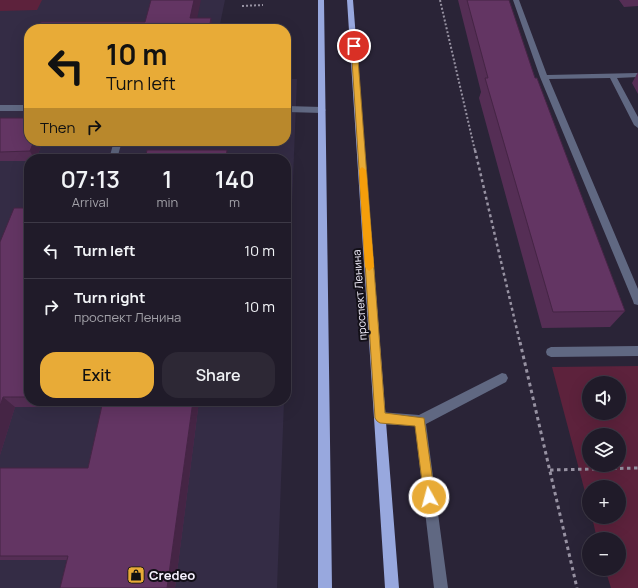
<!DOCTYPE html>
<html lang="en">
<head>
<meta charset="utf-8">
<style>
  :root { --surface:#201b29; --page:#2d2835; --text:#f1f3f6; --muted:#a2a1a8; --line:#3d3946; --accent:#e8ab37 }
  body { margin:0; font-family:Manrope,sans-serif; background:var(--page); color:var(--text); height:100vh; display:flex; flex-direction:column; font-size:15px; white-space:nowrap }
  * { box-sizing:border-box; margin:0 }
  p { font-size:13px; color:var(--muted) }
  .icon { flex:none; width:22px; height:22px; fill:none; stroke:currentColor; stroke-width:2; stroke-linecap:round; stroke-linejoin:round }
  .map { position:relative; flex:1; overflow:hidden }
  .sheet { position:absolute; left:24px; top:154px; width:267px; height:252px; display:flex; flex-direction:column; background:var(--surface); border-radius:16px; box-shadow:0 4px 16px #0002,0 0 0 1px var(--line) }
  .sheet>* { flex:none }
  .top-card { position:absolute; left:24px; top:24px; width:267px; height:122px; border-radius:16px; box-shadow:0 4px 16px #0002,0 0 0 1px var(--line); background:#e8ab37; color:#111; overflow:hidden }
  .fabs { position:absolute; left:582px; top:376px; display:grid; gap:8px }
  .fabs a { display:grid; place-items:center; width:44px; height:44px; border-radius:50%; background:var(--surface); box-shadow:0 4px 16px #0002,0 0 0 1px var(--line); font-size:20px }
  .pin { position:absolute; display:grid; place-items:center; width:34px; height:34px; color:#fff; margin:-17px; border:2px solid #fff; border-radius:50%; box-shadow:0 1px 4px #0007 }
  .me { position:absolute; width:44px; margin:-22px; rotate:353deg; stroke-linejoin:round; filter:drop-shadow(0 0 3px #0008) }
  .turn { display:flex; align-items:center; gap:14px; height:84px; padding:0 16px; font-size:18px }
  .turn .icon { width:52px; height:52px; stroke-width:2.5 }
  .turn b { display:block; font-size:28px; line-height:34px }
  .then { display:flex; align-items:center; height:38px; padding:0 16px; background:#0003; gap:8px; font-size:15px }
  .eta { display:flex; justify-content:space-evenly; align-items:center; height:68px; text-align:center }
  .eta b { font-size:24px; font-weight:600; line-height:28px }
  .cta { display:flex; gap:8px; margin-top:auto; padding:8px 16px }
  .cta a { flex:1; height:46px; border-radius:16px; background:var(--accent); color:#111; font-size:16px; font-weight:600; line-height:46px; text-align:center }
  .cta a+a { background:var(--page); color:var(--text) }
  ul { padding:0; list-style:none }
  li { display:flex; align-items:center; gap:12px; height:56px; padding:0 16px; border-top:1px solid var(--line) }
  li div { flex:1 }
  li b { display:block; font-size:15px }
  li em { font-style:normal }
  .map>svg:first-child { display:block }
  .built { fill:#342c45 }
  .green { fill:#5d223c; fill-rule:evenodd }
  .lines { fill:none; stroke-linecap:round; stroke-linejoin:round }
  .path-far2 { stroke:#9792a2; stroke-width:2; stroke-dasharray:2 2; stroke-linecap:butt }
  .path-far1 { stroke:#9792a2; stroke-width:2.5; stroke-dasharray:3 3; stroke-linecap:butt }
  .path { stroke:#9792a2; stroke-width:3; stroke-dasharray:3.5 3.5; stroke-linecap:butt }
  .lane { fill:#606882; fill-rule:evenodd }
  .primary { fill:#98a8de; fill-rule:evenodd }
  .wall { fill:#552e55 }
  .shaded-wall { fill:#452545 }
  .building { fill:#633563; stroke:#452545 }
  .route { fill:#e8ab37; stroke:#976f24 }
  .slow { fill:#f59e0b }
  .labels { text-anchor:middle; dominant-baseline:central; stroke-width:4; stroke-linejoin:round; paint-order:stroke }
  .street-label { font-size:11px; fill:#f5f1fe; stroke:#120f17 }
  .near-poi-label { font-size:13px; font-weight:bold; fill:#f5f1fe; stroke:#120f17; text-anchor:start }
</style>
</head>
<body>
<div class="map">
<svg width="638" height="588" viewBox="0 0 638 588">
  <rect width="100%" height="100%" fill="#2a2437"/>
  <!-- built -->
  <path class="built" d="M 0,0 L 225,0 L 219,29 L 29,29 L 29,141 L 286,141 L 286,79 L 297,79 L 286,355 L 286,159 L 29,159 L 29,401 L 284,401 L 277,588 L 0,588 Z"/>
  <!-- green -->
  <path class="green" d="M 0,0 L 42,0 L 37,10 L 0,11 Z
    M 638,366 L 638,588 L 611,588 L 605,569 L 619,569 L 619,539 L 597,539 L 592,517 L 619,517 L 619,487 L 589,487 L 589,507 L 552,367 ZM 589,383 L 619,383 L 619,413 L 589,413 ZM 589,435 L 619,435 L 619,465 L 589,465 Z"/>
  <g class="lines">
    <!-- path-far2 -->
    <path class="path-far2" d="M 440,0 L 475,151
      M 242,6 L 263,5"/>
    <!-- path-far1 -->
    <path class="path-far1" d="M 475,150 L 520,343"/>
    <!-- path -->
    <path class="path" d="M 520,342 L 577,588
      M 550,470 L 638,468"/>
    <!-- lane -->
    <path class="lane" d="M 513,0 L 519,0 L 547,75 L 638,73 L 638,77 L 617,78 L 638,117 L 638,128 L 634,125 L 610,78 L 549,79 L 638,289 L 638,305 L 634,304 L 633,301 L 540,77 Z
      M 0,105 L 29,105 L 29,111 L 0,111 Z
      M 286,106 L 322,107 L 326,110 L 322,113 L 286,112 Z
      M 114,141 L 122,141 L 117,159 L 109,159 Z
      M 638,346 L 638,356 L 551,357 L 547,355 L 546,352 L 547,349 L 551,347 Z
      M 502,373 L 506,374 L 508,378 L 506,382 L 426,424 L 448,588 L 434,588 L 415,426 L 380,424 L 376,422 L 374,418 L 376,414 L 380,412 L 419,415 Z"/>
    <!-- primary -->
    <path class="primary" d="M 318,0 L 324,0 L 332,588 L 318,588 Z
      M 347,0 L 353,0 L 399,588 L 385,588 Z"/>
  </g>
  <!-- wall -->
  <path class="wall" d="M 458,0 L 509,0 L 535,78 L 625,311 L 610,327 L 542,328 L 479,98 L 481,92 Z
    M 619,0 L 638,0 L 638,6 L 624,7 Z
    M 29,46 L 29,57 L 26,52 Z
    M 638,72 L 638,94 L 632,83 Z
    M 0,118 L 29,141 L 43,141 L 36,159 L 29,159 L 29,161 L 0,161 Z
    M 29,203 L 29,401 L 199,401 L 175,588 L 60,588 L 67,560 L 0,560 L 0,468 L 88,468 L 102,407 L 15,407 L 0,455 L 0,242 L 27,208 Z"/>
  <!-- shaded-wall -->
  <path class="shaded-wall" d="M 194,0 L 201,0 L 195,29 L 190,18 Z
    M 211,18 L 213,29 L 209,29 Z
    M 34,141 L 43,141 L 36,159 L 34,159 L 30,151 Z
    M 227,150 L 228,159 L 226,159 Z
    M 29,321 L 29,334 L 26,330 Z
    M 3,397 L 15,407 L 0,455 L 0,406 Z
    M 193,401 L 199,401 L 175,588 L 167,588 Z"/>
  <!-- building -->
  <path class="building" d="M 151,0 L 194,0 L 190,18 L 211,18 L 209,29 L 38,29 L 41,22 L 145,22 Z
    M 467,0 L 509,0 L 535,78 L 537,78 L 625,311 L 553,312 L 485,78 L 488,78 Z
    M 29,46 L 29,52 L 26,52 Z
    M 0,118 L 29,118 L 29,141 L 34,141 L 30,151 L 0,152 Z
    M 147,150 L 227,150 L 226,159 L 145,159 Z
    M 29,203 L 29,321 L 26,330 L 29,330 L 29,397 L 3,397 L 0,406 L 0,242 L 14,208 L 27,208 Z
    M 103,401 L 193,401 L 167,588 L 60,588 L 68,556 L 0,556 L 0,468 L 88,468 Z"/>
  <!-- route -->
  <path class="route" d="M 351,45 L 357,46 L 385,413 L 424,418 L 435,497 L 433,501 L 429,503 L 425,501 L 424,497 L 415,426 L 380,423 L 377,421 L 375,418 Z"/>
  <!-- slow -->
  <path class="slow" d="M 362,167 L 366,170 L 374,267 L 369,271 L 365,267 L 359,170 Z"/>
  <!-- icons -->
  <defs>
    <symbol id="shop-square" viewBox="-11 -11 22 22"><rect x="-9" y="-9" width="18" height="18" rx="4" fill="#e8ab37" stroke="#120f17"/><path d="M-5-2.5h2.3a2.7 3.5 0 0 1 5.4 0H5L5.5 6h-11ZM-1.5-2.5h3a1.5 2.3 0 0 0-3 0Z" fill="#111"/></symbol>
  </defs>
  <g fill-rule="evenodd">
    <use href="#shop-square" x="126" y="565" width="20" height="20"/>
  </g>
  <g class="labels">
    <!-- street labels -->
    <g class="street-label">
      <text transform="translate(359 295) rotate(-94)">проспект Ленина</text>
    </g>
    <!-- near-poi labels -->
    <g class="near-poi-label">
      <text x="149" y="575">Credeo</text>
    </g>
  </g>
</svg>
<div class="fabs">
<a><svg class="icon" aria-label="sound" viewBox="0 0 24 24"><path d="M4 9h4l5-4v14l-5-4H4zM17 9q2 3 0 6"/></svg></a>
<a><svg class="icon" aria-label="layers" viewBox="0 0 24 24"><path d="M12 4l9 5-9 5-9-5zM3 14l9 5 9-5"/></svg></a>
<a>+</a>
<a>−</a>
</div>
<div class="pin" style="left:354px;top:46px;background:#d93025"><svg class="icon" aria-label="arrive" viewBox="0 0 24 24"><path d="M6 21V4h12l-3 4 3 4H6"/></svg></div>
<svg class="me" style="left:429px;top:497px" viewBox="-20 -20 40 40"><circle r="17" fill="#e8ab37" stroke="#fff" stroke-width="3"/><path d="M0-11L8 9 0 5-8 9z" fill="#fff"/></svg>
<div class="top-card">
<div class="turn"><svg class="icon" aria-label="left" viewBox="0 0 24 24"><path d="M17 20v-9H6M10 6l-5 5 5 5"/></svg><div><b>10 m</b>Turn left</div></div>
<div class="then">Then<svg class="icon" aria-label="right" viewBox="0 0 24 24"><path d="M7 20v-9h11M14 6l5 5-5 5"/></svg></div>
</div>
<section class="sheet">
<div class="eta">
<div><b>07:13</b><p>Arrival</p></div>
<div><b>1</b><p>min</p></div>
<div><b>140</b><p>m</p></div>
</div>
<ul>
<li><svg class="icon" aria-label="left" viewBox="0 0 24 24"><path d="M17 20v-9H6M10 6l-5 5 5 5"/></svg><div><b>Turn left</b></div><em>10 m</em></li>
<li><svg class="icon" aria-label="right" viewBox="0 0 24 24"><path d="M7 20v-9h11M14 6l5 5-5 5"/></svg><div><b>Turn right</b><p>проспект Ленина</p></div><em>10 m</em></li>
</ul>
<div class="cta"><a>Exit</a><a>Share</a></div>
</section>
</div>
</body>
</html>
